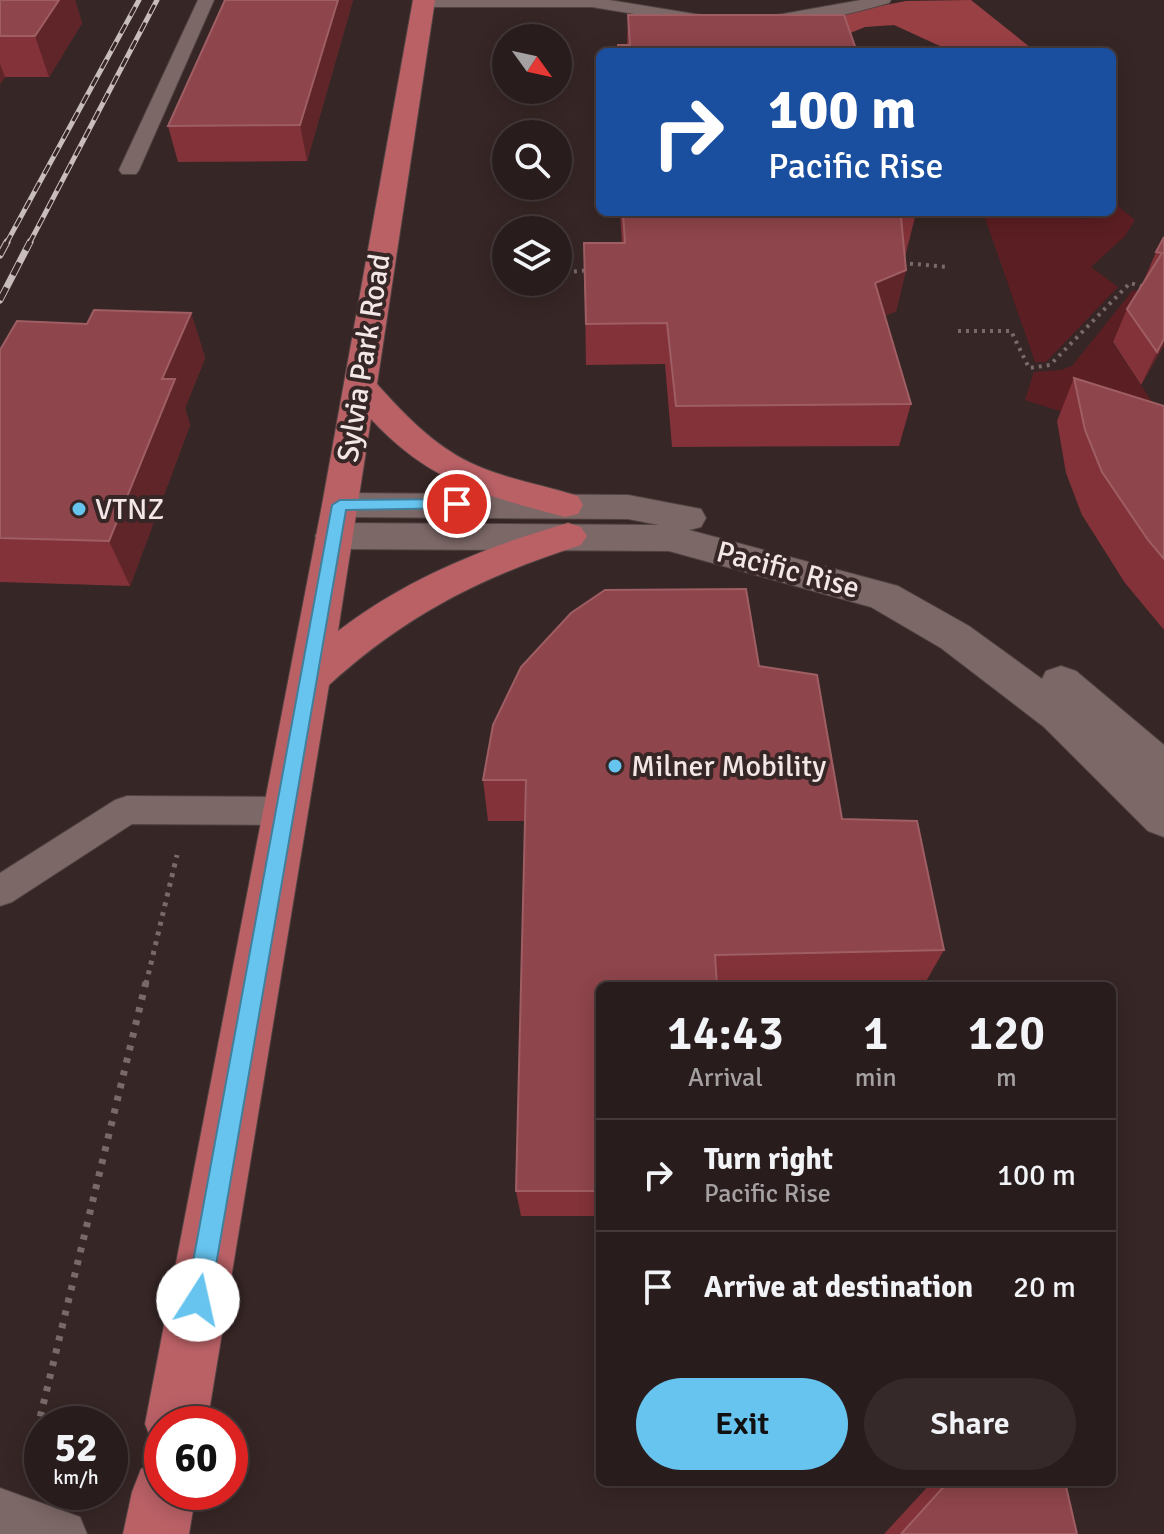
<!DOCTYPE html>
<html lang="en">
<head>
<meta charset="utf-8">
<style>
  :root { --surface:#291c1c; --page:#352929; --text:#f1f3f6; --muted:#a5a1a3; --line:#453a3b; --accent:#66c4ef }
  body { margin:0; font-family:Signika,sans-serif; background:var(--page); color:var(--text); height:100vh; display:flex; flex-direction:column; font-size:30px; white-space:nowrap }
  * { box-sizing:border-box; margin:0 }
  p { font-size:26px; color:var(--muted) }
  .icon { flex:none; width:44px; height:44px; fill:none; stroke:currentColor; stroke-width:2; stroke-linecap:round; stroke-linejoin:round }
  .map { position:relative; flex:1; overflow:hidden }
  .sheet { position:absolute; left:596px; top:982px; width:520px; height:504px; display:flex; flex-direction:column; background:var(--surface); border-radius:12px; box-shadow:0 4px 20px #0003,0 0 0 2px var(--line) }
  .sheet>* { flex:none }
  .hud { position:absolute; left:596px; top:48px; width:520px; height:168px; border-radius:12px; box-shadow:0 4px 20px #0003,0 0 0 2px var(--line); background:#1a4fa0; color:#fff; overflow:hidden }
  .needle { width:52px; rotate:123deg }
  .fabs { position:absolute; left:492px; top:24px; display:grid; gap:16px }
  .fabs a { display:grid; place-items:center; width:80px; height:80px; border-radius:50%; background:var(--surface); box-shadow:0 4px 20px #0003,0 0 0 2px var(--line); font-size:40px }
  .speed { position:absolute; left:24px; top:1406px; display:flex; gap:16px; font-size:40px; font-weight:700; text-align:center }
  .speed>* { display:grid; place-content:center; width:104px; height:104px; border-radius:50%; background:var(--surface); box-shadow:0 4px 20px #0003,0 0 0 2px var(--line); line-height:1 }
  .speed small { font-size:20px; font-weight:400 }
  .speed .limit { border:12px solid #d22; background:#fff; color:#111 }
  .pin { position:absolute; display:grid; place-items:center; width:68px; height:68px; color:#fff; margin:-34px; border:4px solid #fff; border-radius:50%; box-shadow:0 2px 8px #0007 }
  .me { position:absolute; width:88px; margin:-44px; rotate:10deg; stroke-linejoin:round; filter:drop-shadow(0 0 6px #0008) }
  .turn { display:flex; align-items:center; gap:28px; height:168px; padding:0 40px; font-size:36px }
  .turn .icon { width:104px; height:104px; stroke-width:2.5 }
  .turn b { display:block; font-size:56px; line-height:68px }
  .eta { display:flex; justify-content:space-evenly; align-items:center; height:136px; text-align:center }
  .eta b { font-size:48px; font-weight:600; line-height:56px }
  .primary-button { display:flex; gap:16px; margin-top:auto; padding:16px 40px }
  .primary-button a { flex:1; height:92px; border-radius:48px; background:var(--accent); color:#111; font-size:32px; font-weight:600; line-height:92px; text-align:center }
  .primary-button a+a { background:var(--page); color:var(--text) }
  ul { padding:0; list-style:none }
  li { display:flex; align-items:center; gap:24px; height:112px; padding:0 40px; border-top:2px solid var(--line) }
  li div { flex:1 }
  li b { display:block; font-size:30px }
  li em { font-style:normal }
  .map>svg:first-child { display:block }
  .green { fill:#5b1e22 }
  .forest { fill:#994045 }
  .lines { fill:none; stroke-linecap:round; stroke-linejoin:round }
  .service-casing { stroke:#514343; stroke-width:2 }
  .minor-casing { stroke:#514343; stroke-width:2 }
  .primary-casing { stroke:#514343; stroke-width:2 }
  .path-far2 { stroke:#796a6a; stroke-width:4; stroke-dasharray:3 5; stroke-linecap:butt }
  .path-far1 { stroke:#796a6a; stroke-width:5; stroke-dasharray:4 6; stroke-linecap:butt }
  .path { stroke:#796a6a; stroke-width:7; stroke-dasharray:5 8; stroke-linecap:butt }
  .service { fill:#7c6867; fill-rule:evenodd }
  .minor { fill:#7c6867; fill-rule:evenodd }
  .primary { fill:#ba6166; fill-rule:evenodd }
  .rail-far1-casing { stroke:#c9bcbc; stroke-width:5 }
  .rail-casing { stroke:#c9bcbc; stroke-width:7 }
  .rail-far1 { stroke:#372626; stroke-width:3; stroke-dasharray:10; stroke-linecap:butt }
  .rail { stroke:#372626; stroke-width:5; stroke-dasharray:14; stroke-linecap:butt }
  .wall { fill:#823238 }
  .shaded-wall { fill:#5f2529 }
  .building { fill:#8e454b; stroke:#9e5e63; stroke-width:2 }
  .route { fill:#66c4ef; stroke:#427f9b; stroke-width:2 }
  .poi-dot { fill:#66c4ef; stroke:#372626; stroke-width:3 }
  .labels { text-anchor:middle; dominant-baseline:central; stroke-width:8; stroke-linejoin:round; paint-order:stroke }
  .street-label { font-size:30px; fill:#f2e6e6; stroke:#372626 }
  .poi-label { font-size:30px; fill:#f2e6e6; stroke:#372626; text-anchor:start }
</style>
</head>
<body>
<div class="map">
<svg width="1164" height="1534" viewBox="0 0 1164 1534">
  <rect width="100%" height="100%" fill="#372626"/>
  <!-- green -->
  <path class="green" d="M 1112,178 L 1119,207 L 1135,220 L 1125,236 L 1091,267 L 1118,287 L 1046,362 L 1035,362 L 983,212 L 1032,212 L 1087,219 L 1089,212 L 1112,212 Z
    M 1133,290 L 1141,293 L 1113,343 L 1164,420 L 1164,444 L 1025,400 L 1034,372 L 1061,370 L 1072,366 Z"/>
  <!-- forest -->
  <path class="forest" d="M 971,0 L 1036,52 L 953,52 L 894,25 L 865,27 L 843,36 L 833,15 L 906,1 Z"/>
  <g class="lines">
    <defs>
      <path id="service" d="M 198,0 L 214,0 L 139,170 L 136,174 L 122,174 L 119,170 Z
        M 416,0 L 609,0 L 707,16 L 715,21 L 707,26 L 592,7 L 423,7 L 417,5 Z
        M 861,0 L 891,0 L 889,3 C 867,9 783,33 769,20 L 777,15 Z
        M 127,796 L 285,797 L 297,801 L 301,811 L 297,821 L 285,825 L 132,824 L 12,902 L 0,906 L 0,873 L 115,800 Z
        M 0,1488 L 80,1517 L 87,1534 L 0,1534 Z"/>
      <path id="minor" d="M 340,493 L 628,495 L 701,509 L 706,518 L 701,527 L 689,530 L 898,586 L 969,626 L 1042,679 L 1046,671 L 1061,666 L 1076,671 L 1164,745 L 1164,837 L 1148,831 L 1044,727 L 941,648 L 871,607 L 669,551 L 334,549 L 321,545 L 315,536 L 321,527 L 334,523 L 659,525 L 628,519 L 340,517 L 327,514 L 322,505 L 327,496 Z"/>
      <path id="primary" d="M 413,0 L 435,0 L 377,384 C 404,414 433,445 471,463 C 505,479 543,485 578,496 L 583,505 L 578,514 L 565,517 C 484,495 430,483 371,419 L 338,631 C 407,578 485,547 568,523 L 581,527 L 587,536 L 581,545 C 483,576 406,615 329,685 L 207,1424 L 162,1424 L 162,1450 L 154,1446 L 145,1424 L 322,505 Z
        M 162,1460 L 162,1492 L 196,1492 L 189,1534 L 123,1534 L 132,1492 L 141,1469 Z"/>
    </defs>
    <!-- service casing -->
    <use href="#service" class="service-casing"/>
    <!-- minor casing -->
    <use href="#minor" class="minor-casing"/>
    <!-- primary casing -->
    <use href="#primary" class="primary-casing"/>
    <!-- path-far2 -->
    <path class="path-far2" d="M 902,263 L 949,267
      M 558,273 L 589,270
      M 958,331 L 1011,331 L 1029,368 L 1050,365 L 1130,283 L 1147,288"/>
    <!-- path-far1 -->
    <path class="path-far1" d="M 146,984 L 177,855"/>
    <!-- path -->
    <path class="path" d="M 28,1467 L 146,982"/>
    <!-- service -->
    <use href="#service" class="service"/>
    <!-- minor -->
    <use href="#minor" class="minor"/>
    <!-- primary -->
    <use href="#primary" class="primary"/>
    <defs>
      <path id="rail-far1" d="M 6,244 L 139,0
        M 29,244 L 157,0"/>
      <path id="rail" d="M 0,255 L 7,242
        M 0,300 L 30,242"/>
    </defs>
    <!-- rail-far1 casing -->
    <use href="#rail-far1" class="rail-far1-casing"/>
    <!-- rail casing -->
    <use href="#rail" class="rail-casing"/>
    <!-- rail-far1 -->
    <use href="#rail-far1" class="rail-far1"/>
    <!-- rail -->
    <use href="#rail" class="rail"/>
  </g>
  <!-- wall -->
  <path class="wall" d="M 0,0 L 75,0 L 82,23 L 49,77 L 5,77 L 0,84 Z
    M 225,0 L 353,0 L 307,161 L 178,162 L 168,126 Z
    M 628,15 L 857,52 L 627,45 Z
    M 620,212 L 913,212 L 915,217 L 905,257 L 906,270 L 896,311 L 885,316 L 911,404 L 899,446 L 672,447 L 665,364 L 586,365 L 584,243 L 622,243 Z
    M 1164,237 L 1164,345 L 1141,385 L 1113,342 L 1127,309 L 1142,285 L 1156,252 Z
    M 191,313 L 205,358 L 185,408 L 190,425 L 130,586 L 0,582 L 0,350 L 87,324 Z
    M 1074,378 L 1164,406 L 1164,630 L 1125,583 L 1082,515 L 1066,473 L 1057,421 Z
    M 759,666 L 842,819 L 944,950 L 924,985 L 600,986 L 600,1216 L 521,1216 L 516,1191 L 525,821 L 488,821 L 483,780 Z
    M 932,1482 L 1065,1482 L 1077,1534 L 884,1534 Z"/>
  <!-- shaded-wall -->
  <path class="shaded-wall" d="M 59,0 L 75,0 L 82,23 L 49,77 L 35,36 Z
    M 338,0 L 353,0 L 307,161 L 300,125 Z
    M 0,64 L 5,77 L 0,84 Z
    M 906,270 L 896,311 L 866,324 L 875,283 Z
    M 191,313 L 205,358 L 185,408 L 190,425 L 130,586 L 109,541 L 162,379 Z
    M 1164,339 L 1164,345 L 1141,385 L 1157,352 Z"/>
  <!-- building -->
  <path class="building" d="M 0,0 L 59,0 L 35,36 L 0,36 Z
    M 225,0 L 338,0 L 300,125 L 168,126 Z
    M 628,15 L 844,15 L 857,52 L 618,52 L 618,45 L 630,45 Z
    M 623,212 L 913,212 L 915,217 L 901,217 L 906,270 L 875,283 L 911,404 L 676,406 L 667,323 L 586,324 L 584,243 L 625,243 Z
    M 1164,237 L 1164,339 L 1157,352 L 1127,309 L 1162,253 L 1156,252 Z
    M 94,310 L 191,313 L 162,379 L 175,379 L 109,541 L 0,538 L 0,350 L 17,321 L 87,324 Z
    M 1074,378 L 1164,406 L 1164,559 L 1148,540 L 1102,472 L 1085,430 Z
    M 746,589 L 759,666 L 817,675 L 842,819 L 917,821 L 944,950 L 715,955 L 717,986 L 600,986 L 600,1191 L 516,1191 L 526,780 L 483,780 L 493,725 L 521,667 L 571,613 L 605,590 Z
    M 948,1482 L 1065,1482 L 1077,1534 L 901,1534 Z"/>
  <!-- route -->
  <path class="route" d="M 457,499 L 464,504 L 462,508 L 346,510 L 210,1300 L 206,1308 L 198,1312 L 189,1308 L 186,1300 L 332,505 L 340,500 Z"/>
  <!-- markers -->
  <g class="poi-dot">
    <circle cx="79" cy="509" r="8"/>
    <circle cx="615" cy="766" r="8"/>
  </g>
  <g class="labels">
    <!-- street labels -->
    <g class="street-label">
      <text transform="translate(364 358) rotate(-81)">Sylvia Park Road</text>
      <text transform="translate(788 570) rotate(15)">Pacific Rise</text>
    </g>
    <!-- poi labels -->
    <g class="poi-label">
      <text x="95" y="509">VTNZ</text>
      <text x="631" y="766">Milner Mobility</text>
    </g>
  </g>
</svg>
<div class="fabs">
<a><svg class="needle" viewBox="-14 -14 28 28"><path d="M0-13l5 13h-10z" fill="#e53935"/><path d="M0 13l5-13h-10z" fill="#a5a1a3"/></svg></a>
<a><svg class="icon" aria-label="search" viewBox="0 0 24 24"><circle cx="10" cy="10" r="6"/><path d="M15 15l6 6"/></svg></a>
<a><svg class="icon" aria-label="layers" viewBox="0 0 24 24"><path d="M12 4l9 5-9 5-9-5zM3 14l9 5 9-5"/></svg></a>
</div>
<div class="speed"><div>52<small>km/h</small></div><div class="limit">60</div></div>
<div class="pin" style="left:457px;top:504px;background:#d93025"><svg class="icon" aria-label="arrive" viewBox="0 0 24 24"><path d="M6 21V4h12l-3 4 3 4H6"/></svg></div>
<svg class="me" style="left:198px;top:1300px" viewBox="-20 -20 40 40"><circle r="19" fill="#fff"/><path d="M0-13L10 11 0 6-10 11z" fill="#66c4ef"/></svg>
<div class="hud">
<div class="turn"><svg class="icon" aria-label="right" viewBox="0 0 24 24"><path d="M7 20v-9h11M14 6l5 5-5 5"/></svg><div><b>100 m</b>Pacific Rise</div></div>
</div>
<section class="sheet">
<div class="eta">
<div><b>14:43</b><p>Arrival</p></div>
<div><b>1</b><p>min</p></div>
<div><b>120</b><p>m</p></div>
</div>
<ul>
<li><svg class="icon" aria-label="right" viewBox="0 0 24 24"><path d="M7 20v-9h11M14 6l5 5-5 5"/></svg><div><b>Turn right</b><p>Pacific Rise</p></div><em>100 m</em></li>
<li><svg class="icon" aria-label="arrive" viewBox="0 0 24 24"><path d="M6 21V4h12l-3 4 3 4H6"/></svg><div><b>Arrive at destination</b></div><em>20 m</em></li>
</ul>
<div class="primary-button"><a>Exit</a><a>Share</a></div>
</section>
</div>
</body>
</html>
